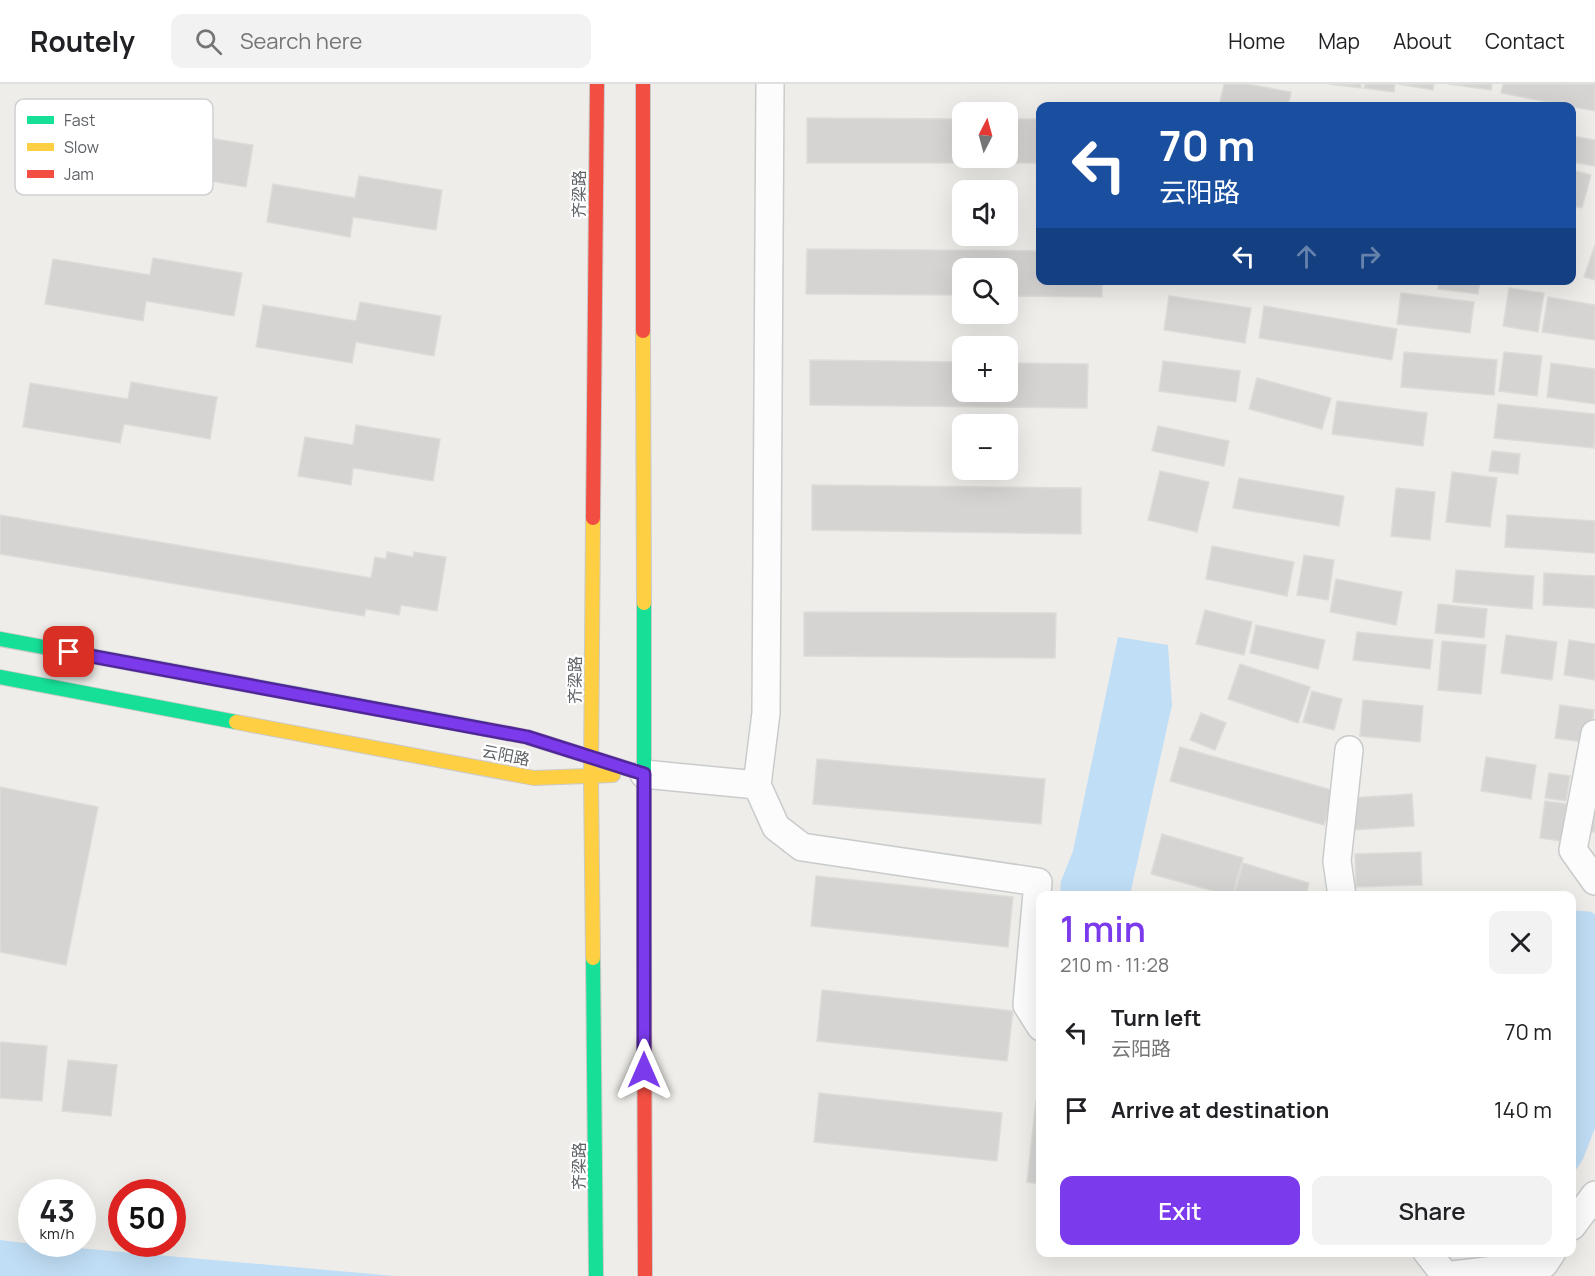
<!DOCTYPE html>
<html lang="en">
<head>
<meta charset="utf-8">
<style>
  :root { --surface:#fff; --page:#f2f2f2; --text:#202124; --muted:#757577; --line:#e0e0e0; --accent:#7c3aed }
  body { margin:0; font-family:Manrope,"Noto Sans SC",sans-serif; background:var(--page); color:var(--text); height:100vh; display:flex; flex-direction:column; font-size:22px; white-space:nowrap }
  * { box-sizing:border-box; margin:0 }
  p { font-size:20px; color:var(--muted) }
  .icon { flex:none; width:33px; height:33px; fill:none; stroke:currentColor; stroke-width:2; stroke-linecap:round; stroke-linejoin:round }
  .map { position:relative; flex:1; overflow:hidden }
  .drawer { position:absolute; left:1036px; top:807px; width:540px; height:366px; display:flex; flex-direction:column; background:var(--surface); border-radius:12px; box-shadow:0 6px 24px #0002 }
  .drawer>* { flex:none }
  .hud { position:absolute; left:1036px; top:18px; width:540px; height:183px; border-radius:12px; box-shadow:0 6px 24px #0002; background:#1a4fa0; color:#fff; overflow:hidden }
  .needle { width:39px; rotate:6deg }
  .controls { position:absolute; left:952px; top:18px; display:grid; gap:12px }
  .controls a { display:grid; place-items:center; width:66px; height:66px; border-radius:12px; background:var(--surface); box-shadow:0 6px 24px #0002; font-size:30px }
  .speed { position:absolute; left:18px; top:1095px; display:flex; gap:12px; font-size:30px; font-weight:700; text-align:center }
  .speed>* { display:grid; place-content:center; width:78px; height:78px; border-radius:50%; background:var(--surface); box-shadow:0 6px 24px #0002; line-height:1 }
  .speed small { font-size:15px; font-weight:400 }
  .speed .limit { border:9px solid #d22; background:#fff; color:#111 }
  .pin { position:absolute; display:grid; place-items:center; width:51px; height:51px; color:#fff; margin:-26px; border-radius:12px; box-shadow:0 3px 9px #0006 }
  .me { position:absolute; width:66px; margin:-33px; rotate:0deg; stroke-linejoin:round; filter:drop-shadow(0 0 4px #0008) }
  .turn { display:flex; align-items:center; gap:21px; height:126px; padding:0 24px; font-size:27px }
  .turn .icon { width:78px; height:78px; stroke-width:2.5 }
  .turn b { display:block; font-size:42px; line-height:51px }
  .lanes { display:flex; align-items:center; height:57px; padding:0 24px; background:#0003; justify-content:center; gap:30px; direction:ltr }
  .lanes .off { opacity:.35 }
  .round { display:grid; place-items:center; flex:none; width:63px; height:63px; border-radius:12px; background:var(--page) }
  .overview { display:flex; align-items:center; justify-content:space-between; height:102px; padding:0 24px }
  h1 { font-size:36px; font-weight:600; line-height:45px; color:var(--accent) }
  .button { display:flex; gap:12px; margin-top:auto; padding:12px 24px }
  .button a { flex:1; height:69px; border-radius:12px; background:var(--accent); color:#fff; font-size:24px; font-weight:600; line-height:69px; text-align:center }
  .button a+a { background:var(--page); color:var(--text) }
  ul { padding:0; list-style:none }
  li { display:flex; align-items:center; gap:18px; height:78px; padding:0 24px }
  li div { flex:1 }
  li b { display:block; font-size:22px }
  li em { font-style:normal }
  header { display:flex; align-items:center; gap:36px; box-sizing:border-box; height:84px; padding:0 30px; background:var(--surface); border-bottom:2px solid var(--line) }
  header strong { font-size:28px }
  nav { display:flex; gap:33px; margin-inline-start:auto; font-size:21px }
  .search { width:420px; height:54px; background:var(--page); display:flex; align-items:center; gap:15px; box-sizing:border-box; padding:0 21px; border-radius:12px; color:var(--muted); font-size:22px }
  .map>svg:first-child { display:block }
  .water { fill:#c0def6 }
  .building { fill:#d5d4d2; stroke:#dddcd8; stroke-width:1.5 }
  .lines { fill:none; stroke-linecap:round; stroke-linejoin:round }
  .street-casing { stroke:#cacbcb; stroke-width:30 }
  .fast-casing { stroke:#c9c9c9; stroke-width:16 }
  .slow-casing { stroke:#c9c9c9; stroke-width:16 }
  .jam-casing { stroke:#c9c9c9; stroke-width:16 }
  .street { stroke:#fcfcfc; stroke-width:27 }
  .fast { stroke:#16e098; stroke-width:14 }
  .slow { stroke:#ffcf43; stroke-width:14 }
  .jam { stroke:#f24e42; stroke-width:14 }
  .route-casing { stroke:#51269a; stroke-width:15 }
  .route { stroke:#7c3aed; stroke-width:10 }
  .labels { text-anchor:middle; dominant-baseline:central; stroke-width:4.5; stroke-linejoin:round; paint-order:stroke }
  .street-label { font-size:16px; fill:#5e6266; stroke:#fff }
  .key { fill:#fff; stroke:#cfd0d1; stroke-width:1.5 }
  .key-label { font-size:16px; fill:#5e6266 }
</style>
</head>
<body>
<header>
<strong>Routely</strong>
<div class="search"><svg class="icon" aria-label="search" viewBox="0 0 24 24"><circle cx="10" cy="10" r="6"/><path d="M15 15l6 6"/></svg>Search here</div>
<nav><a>Home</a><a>Map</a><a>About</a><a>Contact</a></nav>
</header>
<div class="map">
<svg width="1595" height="1192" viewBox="0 0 1595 1192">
  <rect width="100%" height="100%" fill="#eeede9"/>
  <!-- water -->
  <path class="water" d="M 1118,553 L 1168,561 L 1172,621 L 1130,811 L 1060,811 L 1061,797 L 1073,767 Z
    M 1572,826 L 1592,828 L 1595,831 L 1595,1044 L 1583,1075 L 1572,1092 Z
    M 0,1156 L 32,1160 L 395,1192 L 0,1192 Z"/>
  <!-- building -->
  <path class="building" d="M 1224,0 L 1247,0 L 1291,8 L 1288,22 L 1219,22 Z
    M 1329,0 L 1361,0 L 1361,4 Z
    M 1365,0 L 1395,0 L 1394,8 L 1364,4 Z
    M 1398,0 L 1434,0 L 1433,6 Z
    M 1448,0 L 1492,0 L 1491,6 Z
    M 1503,0 L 1595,0 L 1595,27 L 1501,9 Z
    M 807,34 L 963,35 L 963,74 L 1008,74 L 1008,35 L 1041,35 L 1041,79 L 807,79 Z
    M 167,47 L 253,61 L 246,103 L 162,89 L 159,109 L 73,95 L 80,53 L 163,67 Z
    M 1572,52 L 1595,56 L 1595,82 L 1572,78 Z
    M 1572,86 L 1591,91 L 1582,124 L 1572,122 Z
    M 359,92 L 442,106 L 436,146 L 353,133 L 350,153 L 267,138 L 273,100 L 355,114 Z
    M 1595,161 L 1595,196 L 1584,193 Z
    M 807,165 L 1041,167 L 1041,196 L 1102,196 L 1102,213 L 1008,212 L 1008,184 L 963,184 L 963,211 L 806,210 Z
    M 153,174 L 242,189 L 234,232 L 146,217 L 143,237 L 45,220 L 53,175 L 150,191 Z
    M 1439,196 L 1480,196 L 1478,210 L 1438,205 Z
    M 1509,204 L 1544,209 L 1538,248 L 1503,242 Z
    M 1401,209 L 1474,218 L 1470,249 L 1397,240 Z
    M 1169,212 L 1251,224 L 1245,259 L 1164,246 Z
    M 1548,213 L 1595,221 L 1595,256 L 1542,248 Z
    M 360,218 L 441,232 L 434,272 L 356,258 L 352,279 L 256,263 L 263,221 L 356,237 Z
    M 1264,222 L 1397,245 L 1392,276 L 1259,254 Z
    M 1404,268 L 1497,276 L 1494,311 L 1401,303 Z
    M 1504,268 L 1542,272 L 1537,312 L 1499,307 Z
    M 810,276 L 963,278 L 963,308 L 1008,308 L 1008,279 L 1088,280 L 1087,324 L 810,321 Z
    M 1163,277 L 1240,287 L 1236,318 L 1159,307 Z
    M 1551,279 L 1595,285 L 1595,320 L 1547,313 Z
    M 1257,294 L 1331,314 L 1322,345 L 1249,325 Z
    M 131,298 L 217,313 L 210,355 L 124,340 L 120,359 L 23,343 L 30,299 L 128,315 Z
    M 1337,317 L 1427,329 L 1423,362 L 1332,350 Z
    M 1498,320 L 1595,330 L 1594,364 L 1494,354 Z
    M 356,341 L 440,355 L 433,397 L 353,384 L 351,401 L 298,392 L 305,353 L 353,361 Z
    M 1158,342 L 1229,357 L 1224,382 L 1152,367 Z
    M 1492,367 L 1520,370 L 1518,390 L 1489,387 Z
    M 1160,387 L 1209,398 L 1197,448 L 1148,436 Z
    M 1452,388 L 1497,394 L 1490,443 L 1446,438 Z
    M 1239,394 L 1344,412 L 1339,442 L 1233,424 Z
    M 812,401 L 1081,404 L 1081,450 L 812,446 Z
    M 1396,404 L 1435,408 L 1430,456 L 1391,452 Z
    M 0,431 L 371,494 L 375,473 L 386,475 L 387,468 L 413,473 L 414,468 L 446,473 L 437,527 L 401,521 L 399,531 L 366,525 L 364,532 L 0,470 Z
    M 1507,431 L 1595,437 L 1595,469 L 1505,463 Z
    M 1212,462 L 1294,478 L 1287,512 L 1206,495 Z
    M 1304,471 L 1334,476 L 1328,516 L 1297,511 Z
    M 1456,486 L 1534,492 L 1532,525 L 1453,518 Z
    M 1544,489 L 1595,492 L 1595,524 L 1543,521 Z
    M 1336,495 L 1402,508 L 1396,541 L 1330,528 Z
    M 1438,520 L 1487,525 L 1484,554 L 1435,549 Z
    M 1205,526 L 1252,538 L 1244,571 L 1196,560 Z
    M 804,528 L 1056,529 L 1055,574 L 804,572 Z
    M 1256,541 L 1325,556 L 1318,585 L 1250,569 Z
    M 1357,548 L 1433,556 L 1430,585 L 1353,576 Z
    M 1506,551 L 1557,558 L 1552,596 L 1501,589 Z
    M 1569,556 L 1595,560 L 1595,596 L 1564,591 Z
    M 1442,557 L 1486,561 L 1481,610 L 1438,606 Z
    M 1240,580 L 1310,603 L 1298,639 L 1228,615 Z
    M 1312,607 L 1342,615 L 1334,646 L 1303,638 Z
    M 1363,616 L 1423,622 L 1420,658 L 1360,652 Z
    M 1560,621 L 1594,626 L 1590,659 L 1555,654 Z
    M 1201,629 L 1226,639 L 1215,666 L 1190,656 Z
    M 1180,663 L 1335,707 L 1324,741 L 1170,697 Z
    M 1486,673 L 1536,681 L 1531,715 L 1481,707 Z
    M 817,675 L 1045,695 L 1041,740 L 813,720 Z
    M 1549,689 L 1570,692 L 1566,717 L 1545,714 Z
    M 0,703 L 98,723 L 66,881 L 0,868 Z
    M 1412,710 L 1414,742 L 1352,746 L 1350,714 Z
    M 1595,713 L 1595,748 L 1583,747 Z
    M 1545,717 L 1567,720 L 1561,757 L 1540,754 Z
    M 1162,750 L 1243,774 L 1232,812 L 1151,790 Z
    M 1421,768 L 1422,801 L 1356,803 L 1355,770 Z
    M 1243,779 L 1309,799 L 1306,812 L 1234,811 Z
    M 816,792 L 1013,813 L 1008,863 L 811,842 Z
    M 822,906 L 1013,927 L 1007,977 L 817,957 Z
    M 0,958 L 47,962 L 42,1017 L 0,1014 Z
    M 68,976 L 117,981 L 111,1032 L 62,1027 Z
    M 819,1009 L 1002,1029 L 997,1077 L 814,1058 Z
    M 1036,1017 L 1041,1017 L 1041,1100 L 1027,1098 Z"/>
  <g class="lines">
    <defs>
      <path id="street" d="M 1595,650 L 1573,766 L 1595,797
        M 644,690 L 757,701 L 766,629 L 770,0
        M 757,701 L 776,743 L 802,763 L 1038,798 L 1027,921 L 1041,943
        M 1342,812 L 1337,777 L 1349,666
        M 1572,1142 L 1595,1111
        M 1427,1168 L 1445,1191
        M 1445,1192 L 1544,1180 L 1552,1168"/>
      <path id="fast" d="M 644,519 L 644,850
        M 0,555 L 485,645
        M 0,593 L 236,638
        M 593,874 L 596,1192"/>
      <path id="slow" d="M 643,247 L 644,519
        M 236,638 L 534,694 L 613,691
        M 485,645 L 527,653 L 644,690
        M 593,874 L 591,692 L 593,434"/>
      <path id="jam" d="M 643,0 L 643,247
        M 593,434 L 597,0
        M 644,850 L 645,1192"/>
    </defs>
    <!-- street casing -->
    <use href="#street" class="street-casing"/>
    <!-- fast casing -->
    <use href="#fast" class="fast-casing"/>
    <!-- slow casing -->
    <use href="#slow" class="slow-casing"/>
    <!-- jam casing -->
    <use href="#jam" class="jam-casing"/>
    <!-- street -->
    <use href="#street" class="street"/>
    <!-- fast -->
    <use href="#fast" class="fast"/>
    <!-- slow -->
    <use href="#slow" class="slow"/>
    <!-- jam -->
    <use href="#jam" class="jam"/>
  </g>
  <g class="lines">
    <defs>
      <path id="route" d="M 69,568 L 527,653 L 644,690 L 644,986"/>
    </defs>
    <!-- route casing -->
    <use href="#route" class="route-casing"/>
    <!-- route -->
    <use href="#route" class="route"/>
  </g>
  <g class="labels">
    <!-- street labels -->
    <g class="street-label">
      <text transform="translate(579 110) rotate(-90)">齐梁路</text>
      <text transform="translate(575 596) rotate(-90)">齐梁路</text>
      <text transform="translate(506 671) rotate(11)">云阳路</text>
      <text transform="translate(579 1082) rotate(-90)">齐梁路</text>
    </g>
  </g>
  <!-- legend -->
  <rect x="15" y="15" width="198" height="96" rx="9" class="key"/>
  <rect x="27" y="32" width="27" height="8" fill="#16e098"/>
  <rect x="27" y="59" width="27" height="8" fill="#ffcf43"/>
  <rect x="27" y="86" width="27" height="8" fill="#f24e42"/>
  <g class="key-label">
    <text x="64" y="42">Fast</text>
    <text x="64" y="69">Slow</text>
    <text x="64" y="96">Jam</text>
  </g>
</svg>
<div class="controls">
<a><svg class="needle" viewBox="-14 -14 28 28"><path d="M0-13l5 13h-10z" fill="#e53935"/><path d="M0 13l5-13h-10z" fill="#757577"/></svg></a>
<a><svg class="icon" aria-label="sound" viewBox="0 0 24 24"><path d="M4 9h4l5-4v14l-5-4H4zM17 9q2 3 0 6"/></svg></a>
<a><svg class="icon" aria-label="search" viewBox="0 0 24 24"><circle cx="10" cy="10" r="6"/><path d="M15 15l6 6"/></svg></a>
<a>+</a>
<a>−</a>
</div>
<div class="speed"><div>43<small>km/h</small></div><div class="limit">50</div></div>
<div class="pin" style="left:69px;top:568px;background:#d93025"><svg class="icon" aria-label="arrive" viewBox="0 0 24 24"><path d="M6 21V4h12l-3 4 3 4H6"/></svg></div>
<svg class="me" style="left:644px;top:986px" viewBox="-20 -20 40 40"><path d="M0-17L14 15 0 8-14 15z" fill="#7c3aed" stroke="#fff" stroke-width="4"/></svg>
<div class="hud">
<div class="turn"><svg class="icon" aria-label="left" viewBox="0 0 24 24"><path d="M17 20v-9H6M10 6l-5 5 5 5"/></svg><div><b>70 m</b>云阳路</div></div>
<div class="lanes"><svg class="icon" aria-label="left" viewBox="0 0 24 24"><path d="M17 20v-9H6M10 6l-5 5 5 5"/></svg><svg class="icon off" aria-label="ahead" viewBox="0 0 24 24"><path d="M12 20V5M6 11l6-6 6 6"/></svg><svg class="icon off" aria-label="right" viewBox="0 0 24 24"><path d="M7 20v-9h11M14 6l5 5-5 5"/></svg></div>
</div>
<section class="drawer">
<div class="overview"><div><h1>1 min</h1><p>210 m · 11:28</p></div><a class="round"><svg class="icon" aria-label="close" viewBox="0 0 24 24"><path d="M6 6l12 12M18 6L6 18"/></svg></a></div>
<ul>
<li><svg class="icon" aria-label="left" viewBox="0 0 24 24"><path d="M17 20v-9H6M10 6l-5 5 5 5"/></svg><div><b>Turn left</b><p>云阳路</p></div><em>70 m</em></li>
<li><svg class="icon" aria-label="arrive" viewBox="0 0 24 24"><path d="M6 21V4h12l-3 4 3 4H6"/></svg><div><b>Arrive at destination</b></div><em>140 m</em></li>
</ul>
<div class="button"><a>Exit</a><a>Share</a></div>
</section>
</div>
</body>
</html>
